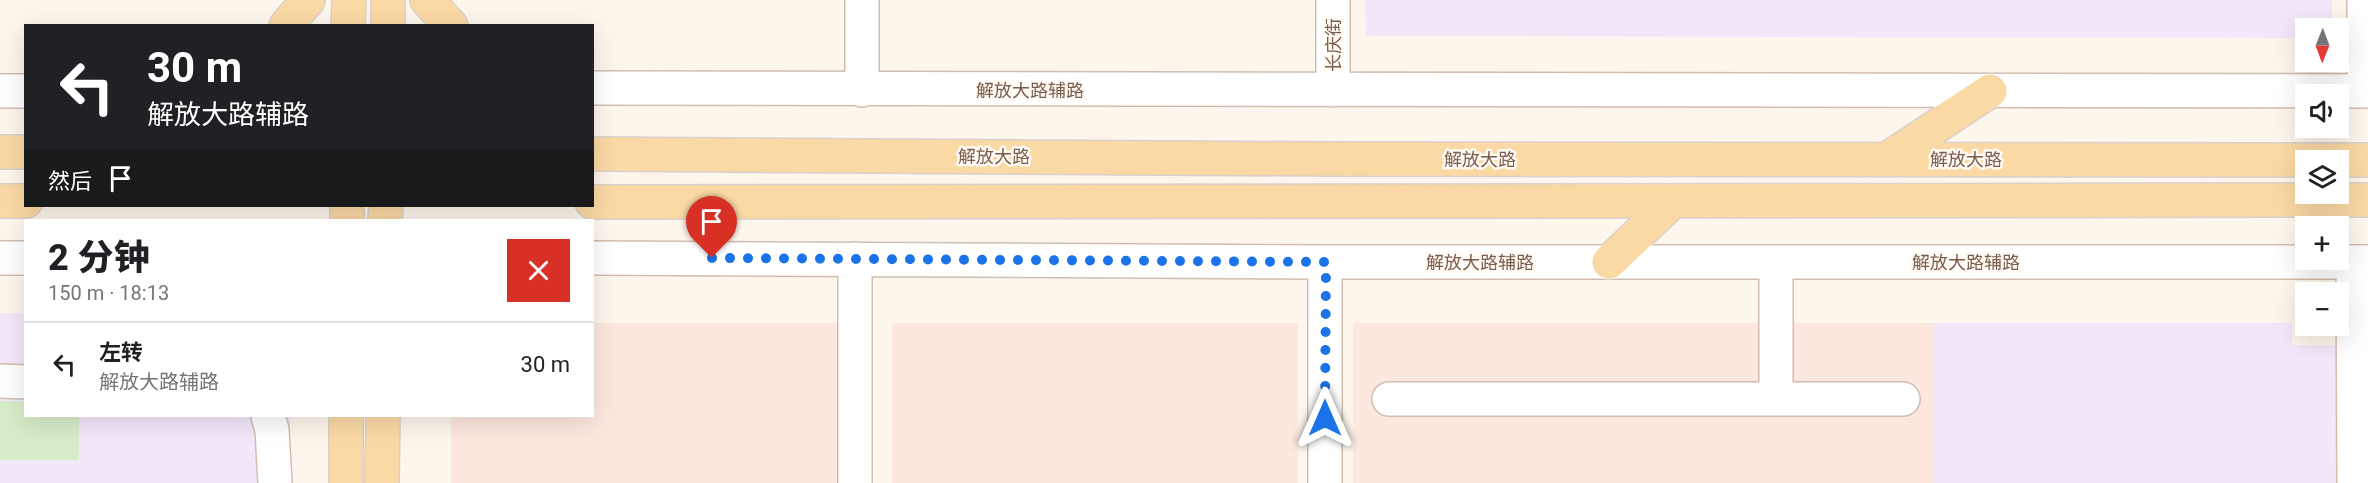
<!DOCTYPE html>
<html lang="zh">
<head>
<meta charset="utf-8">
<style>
  :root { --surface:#fff; --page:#f2f2f2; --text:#202124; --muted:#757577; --line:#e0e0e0 }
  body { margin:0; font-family:Roboto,"Noto Sans SC",sans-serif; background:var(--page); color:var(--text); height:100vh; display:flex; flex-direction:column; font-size:22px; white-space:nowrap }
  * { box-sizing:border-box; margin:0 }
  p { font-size:20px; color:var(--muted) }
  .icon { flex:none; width:33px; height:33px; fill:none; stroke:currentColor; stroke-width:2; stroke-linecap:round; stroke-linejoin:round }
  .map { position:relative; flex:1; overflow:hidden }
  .details { position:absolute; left:24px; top:219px; width:570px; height:198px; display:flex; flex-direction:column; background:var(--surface); border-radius:0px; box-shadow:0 6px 24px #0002 }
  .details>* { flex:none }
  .top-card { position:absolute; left:24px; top:24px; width:570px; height:183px; border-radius:0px; box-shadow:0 6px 24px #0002; background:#202124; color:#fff; overflow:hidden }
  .needle { width:39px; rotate:181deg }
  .buttons { position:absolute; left:2295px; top:18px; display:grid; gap:12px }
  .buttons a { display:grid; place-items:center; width:54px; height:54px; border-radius:0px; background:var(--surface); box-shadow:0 6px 24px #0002; font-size:30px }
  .pin { position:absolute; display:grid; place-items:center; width:51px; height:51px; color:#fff; margin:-62px -26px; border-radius:50% 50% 50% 0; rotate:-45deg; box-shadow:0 0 6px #0007 }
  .pin .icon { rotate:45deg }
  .me { position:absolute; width:66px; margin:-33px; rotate:0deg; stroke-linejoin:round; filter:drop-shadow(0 0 4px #0008) }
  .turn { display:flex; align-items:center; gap:21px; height:126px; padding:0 24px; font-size:27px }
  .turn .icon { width:78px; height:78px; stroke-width:2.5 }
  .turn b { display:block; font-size:42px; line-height:51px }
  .then { display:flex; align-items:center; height:57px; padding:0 24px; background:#0003; gap:12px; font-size:22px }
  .round { display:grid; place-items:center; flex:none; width:63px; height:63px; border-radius:0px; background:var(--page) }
  .overview { display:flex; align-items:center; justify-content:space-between; height:102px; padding:0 24px }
  h1 { font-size:36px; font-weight:800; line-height:45px }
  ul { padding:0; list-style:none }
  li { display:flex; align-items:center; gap:18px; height:84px; padding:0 24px; border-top:2px solid var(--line) }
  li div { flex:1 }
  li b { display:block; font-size:22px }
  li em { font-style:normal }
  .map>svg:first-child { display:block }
  .commercial { fill:#fde8e0 }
  .education { fill:#f3e8fa }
  .green { fill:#d8ecc9 }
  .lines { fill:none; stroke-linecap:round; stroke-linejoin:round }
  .minor-casing { stroke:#d1beb0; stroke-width:36 }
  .major-casing { stroke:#dad1cd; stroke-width:36 }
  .minor { stroke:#fff; stroke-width:33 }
  .major { stroke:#fbd9a5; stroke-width:33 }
  .route { stroke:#1a73e8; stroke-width:10; stroke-dasharray:0 18 }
  .labels { text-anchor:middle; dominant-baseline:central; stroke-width:5; stroke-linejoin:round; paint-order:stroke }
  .street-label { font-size:18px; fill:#7a5c4d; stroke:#fffaf3 }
</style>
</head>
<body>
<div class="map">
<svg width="2368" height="483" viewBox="0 0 2368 483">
  <rect width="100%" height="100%" fill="#fdf6ec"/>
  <!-- commercial -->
  <path class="commercial" d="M 593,323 L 846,323 L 846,483 L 451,483 L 451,416 L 592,416 Z
    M 892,323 L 1298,323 L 1298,483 L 892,483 Z
    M 1353,323 L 1933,323 L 1933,483 L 1353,483 Z"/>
  <!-- education -->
  <path class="education" d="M 1365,0 L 2332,0 L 2332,28 L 2306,28 L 2305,38 L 1366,36 Z
    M 0,313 L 25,313 L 26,416 L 290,416 L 290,483 L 0,483 Z
    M 1933,323 L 2292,323 L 2292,345 L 2368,345 L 2368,483 L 1933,483 Z"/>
  <!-- green -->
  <path class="green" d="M 0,401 L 25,401 L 26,416 L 79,416 L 79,460 L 0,460 Z"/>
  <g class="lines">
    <defs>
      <path id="minor" d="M 2364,0 L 2364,91
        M 592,88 L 2368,91
        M 862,90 L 862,0
        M 1333,90 L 1333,0
        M 0,91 L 26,91
        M 0,258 L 26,258
        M 592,258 L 1325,262 L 2368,262
        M 855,259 L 855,483
        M 1776,262 L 1776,399
        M 2353,262 L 2354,483
        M 0,381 L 26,382
        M 1389,399 L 1903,399
        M 268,416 L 272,430 L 275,483
        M 1325,483 L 1325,262"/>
      <path id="major" d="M 427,0 L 451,26
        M 286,26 L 308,0
        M 348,26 L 349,0
        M 388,26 L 388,0
        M 0,152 L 26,152
        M 592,154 L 1327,159 L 2368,160
        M 1887,159 L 1990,91
        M 0,201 L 26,201
        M 592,202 L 2368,200
        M 347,220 L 347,206
        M 385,220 L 386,206
        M 1609,262 L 1673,201
        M 346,416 L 346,483
        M 382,483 L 383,416"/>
    </defs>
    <!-- minor casing -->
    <use href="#minor" class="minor-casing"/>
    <!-- major casing -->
    <use href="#major" class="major-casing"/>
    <!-- minor -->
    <use href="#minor" class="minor"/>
    <!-- major -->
    <use href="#major" class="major"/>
  </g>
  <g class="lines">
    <!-- route -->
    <path class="route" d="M 712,258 L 1326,262 L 1325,418"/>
  </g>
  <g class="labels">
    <!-- street labels -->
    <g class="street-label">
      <text transform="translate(1333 45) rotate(-90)">长庆街</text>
      <text x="1030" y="90">解放大路辅路</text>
      <text x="994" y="156">解放大路</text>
      <text x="1480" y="159">解放大路</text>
      <text x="1966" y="159">解放大路</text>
      <text x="1480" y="262">解放大路辅路</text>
      <text x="1966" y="262">解放大路辅路</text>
    </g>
  </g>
</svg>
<div class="buttons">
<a><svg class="needle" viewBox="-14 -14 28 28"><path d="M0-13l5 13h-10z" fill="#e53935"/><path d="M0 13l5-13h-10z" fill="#757577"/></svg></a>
<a><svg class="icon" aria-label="sound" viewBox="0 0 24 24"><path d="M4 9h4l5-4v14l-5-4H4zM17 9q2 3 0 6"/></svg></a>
<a><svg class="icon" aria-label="layers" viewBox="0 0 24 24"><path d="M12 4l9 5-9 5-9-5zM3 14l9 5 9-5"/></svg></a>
<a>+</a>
<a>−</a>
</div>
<div class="pin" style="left:712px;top:258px;background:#d93025"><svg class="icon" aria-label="arrive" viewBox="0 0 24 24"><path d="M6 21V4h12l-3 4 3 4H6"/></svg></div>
<svg class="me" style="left:1325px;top:418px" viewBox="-20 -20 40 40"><path d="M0-17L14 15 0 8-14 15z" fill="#1a73e8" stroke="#fff" stroke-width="4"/></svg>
<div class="top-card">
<div class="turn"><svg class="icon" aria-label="left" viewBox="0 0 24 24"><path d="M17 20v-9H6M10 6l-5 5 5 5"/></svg><div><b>30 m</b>解放大路辅路</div></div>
<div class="then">然后<svg class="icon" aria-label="arrive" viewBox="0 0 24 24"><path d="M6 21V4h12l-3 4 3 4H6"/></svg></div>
</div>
<section class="details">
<div class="overview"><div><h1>2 分钟</h1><p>150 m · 18:13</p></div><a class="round" style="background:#d93025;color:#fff"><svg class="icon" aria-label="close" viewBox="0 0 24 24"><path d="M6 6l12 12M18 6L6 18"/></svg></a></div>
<ul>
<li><svg class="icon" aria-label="left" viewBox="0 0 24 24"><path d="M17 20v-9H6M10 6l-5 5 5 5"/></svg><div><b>左转</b><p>解放大路辅路</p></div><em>30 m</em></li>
</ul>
</section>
</div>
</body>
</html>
